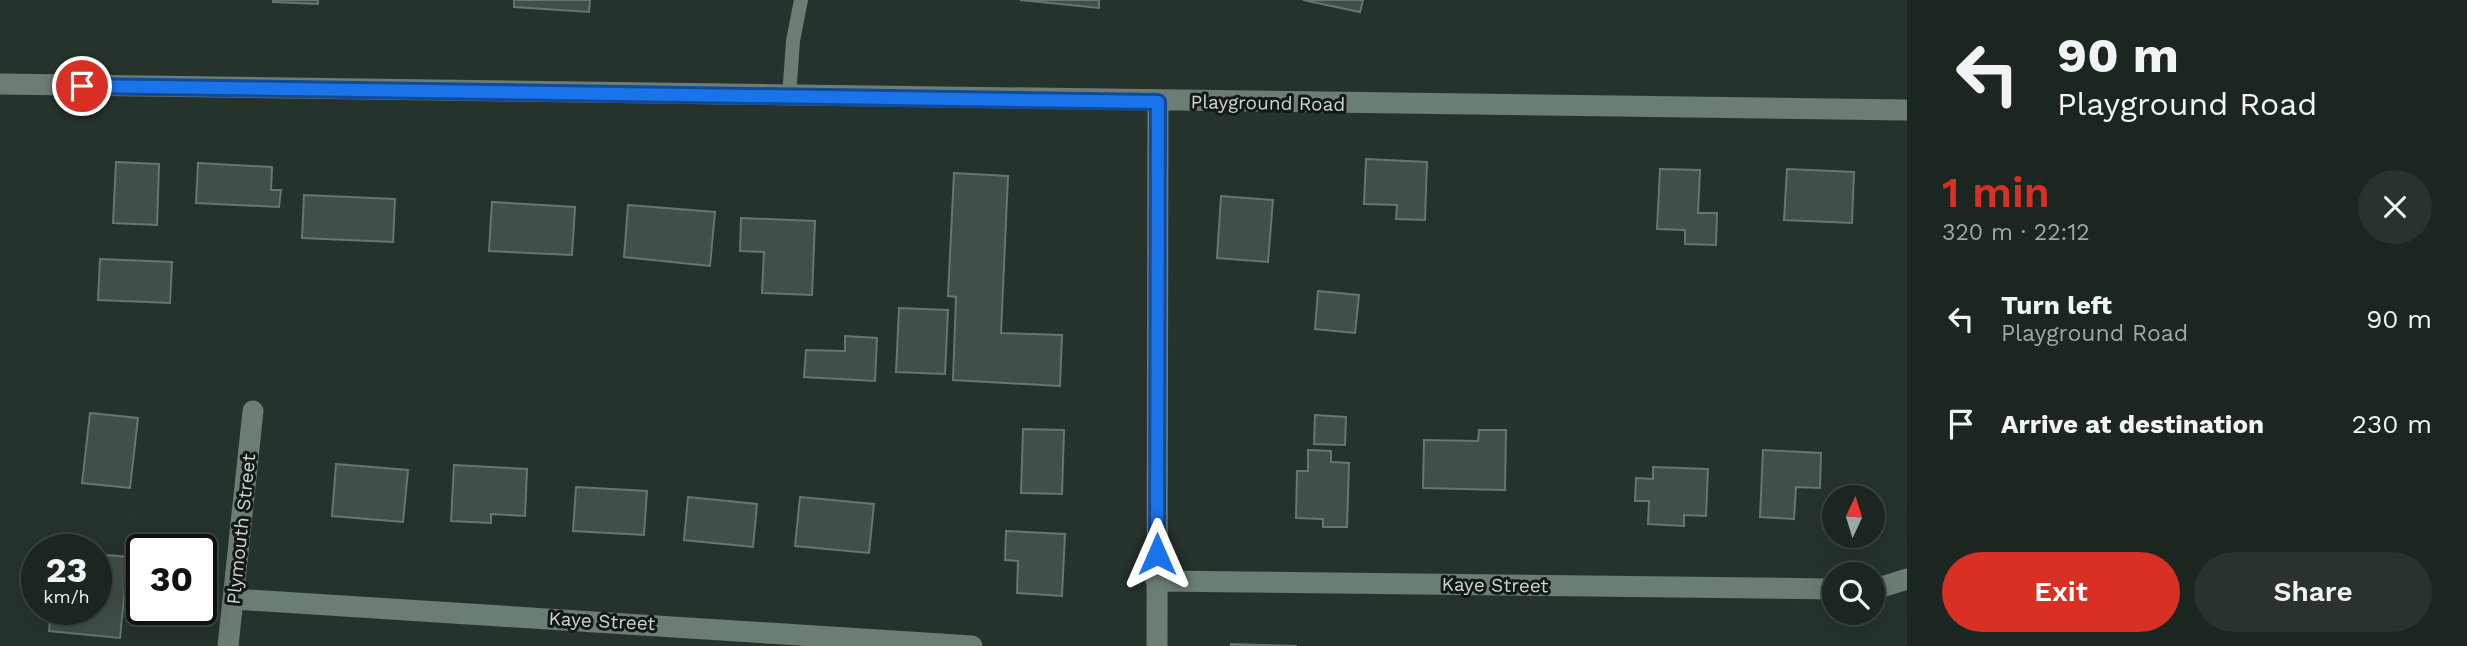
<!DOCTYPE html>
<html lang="en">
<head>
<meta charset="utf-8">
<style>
  :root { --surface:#1c2621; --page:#29322e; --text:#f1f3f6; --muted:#a0a5a5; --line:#3a433f; --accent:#d93025 }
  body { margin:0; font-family:"Work Sans",sans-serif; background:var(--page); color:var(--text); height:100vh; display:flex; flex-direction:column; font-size:26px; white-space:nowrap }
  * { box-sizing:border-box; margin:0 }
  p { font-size:23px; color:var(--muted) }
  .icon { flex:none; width:38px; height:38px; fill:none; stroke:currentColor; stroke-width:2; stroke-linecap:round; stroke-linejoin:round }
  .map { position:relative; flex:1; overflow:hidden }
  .drawer { display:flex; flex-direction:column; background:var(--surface); width:560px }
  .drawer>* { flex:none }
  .banner { background:#1c2621; color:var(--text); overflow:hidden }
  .needle { width:46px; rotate:4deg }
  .fabs { position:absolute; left:1822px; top:485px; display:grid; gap:14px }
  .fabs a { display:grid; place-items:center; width:63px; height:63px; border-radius:50%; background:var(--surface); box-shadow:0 7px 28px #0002,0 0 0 2px var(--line); font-size:35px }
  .speed { position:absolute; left:21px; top:534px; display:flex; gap:14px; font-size:35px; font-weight:700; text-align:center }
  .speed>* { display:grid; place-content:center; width:91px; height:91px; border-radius:50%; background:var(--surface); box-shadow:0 7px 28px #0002,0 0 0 2px var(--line); line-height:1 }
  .speed small { font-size:18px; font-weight:400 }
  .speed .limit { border:4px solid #111; border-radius:10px; background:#fff; color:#111 }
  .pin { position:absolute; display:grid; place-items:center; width:60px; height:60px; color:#fff; margin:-30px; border:4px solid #fff; border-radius:50%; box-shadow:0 2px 7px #0007 }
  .me { position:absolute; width:77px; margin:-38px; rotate:0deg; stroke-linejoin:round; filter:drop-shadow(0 0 5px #0008) }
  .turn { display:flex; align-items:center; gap:24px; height:147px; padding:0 35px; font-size:32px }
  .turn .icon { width:91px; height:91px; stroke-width:2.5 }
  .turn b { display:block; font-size:49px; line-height:60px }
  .round { display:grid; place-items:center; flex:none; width:74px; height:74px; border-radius:37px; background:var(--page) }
  .head { display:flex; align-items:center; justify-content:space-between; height:119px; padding:0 35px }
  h1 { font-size:42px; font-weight:600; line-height:52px; color:var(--accent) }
  .action { display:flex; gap:14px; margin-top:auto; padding:14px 35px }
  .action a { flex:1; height:80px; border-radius:42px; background:var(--accent); color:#fff; font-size:28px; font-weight:600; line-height:80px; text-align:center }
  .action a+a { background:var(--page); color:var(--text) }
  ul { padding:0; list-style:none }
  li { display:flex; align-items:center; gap:21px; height:105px; padding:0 35px }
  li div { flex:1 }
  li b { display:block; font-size:26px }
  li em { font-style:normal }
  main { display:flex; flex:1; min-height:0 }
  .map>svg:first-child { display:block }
  .building { fill:#404f47; stroke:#66766e; stroke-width:2 }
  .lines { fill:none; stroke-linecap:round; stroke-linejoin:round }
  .lane { stroke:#6c7d74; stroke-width:14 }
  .street { stroke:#6c7d74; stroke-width:21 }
  .route-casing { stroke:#114b97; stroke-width:18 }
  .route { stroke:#1a73e8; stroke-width:12 }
  .labels { text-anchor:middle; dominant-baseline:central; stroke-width:6; stroke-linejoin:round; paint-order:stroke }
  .street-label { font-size:19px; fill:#ccd5d0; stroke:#131916 }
</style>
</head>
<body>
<main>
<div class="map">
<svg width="1907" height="646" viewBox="0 0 1907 646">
  <rect width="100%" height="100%" fill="#25332c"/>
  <!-- building -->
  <path class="building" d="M 273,0 L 318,0 L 318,4 L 273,2 Z
    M 514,0 L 590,0 L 589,12 L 514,7 Z
    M 1020,0 L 1099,0 L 1099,8 Z
    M 1303,0 L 1363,0 L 1360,12 Z
    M 1366,159 L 1427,162 L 1425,220 L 1396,219 L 1397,205 L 1364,204 Z
    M 116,162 L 159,164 L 157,225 L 113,223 Z
    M 198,163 L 272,167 L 271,190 L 281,190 L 279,207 L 196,203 Z
    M 1660,169 L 1700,170 L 1698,213 L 1717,213 L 1716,245 L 1685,244 L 1685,230 L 1657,229 Z
    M 1787,169 L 1854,172 L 1852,223 L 1784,220 Z
    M 954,173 L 1008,176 L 1001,333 L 1062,335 L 1060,386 L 953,380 L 956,297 L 948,296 Z
    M 304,195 L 395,199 L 393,242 L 302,238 Z
    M 1221,196 L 1273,200 L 1268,262 L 1217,258 Z
    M 492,202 L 575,207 L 572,255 L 489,251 Z
    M 628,205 L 715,212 L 710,266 L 624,257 Z
    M 741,218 L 815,221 L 812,295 L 762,293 L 764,252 L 740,251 Z
    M 100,259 L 172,262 L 170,303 L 98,300 Z
    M 1318,291 L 1359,295 L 1355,333 L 1315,329 Z
    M 899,308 L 948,310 L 945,374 L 896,372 Z
    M 845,336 L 877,338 L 875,381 L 804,377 L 806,350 L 845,351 Z
    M 90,413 L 138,418 L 130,488 L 82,483 Z
    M 1315,415 L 1346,417 L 1345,445 L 1314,444 Z
    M 1023,429 L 1064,430 L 1062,494 L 1021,493 Z
    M 1479,430 L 1506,430 L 1505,490 L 1423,488 L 1424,440 L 1478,441 Z
    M 1308,450 L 1331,451 L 1331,462 L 1349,463 L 1347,527 L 1323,527 L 1323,519 L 1296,518 L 1297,471 L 1308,471 Z
    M 1763,450 L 1821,453 L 1820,488 L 1796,487 L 1794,519 L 1760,517 Z
    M 336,464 L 408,470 L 403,522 L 332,516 Z
    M 454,465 L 527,469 L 525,516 L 491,514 L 491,523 L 451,521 Z
    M 1653,467 L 1708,469 L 1706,516 L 1684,515 L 1684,526 L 1648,524 L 1649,501 L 1635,501 L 1636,478 L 1653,479 Z
    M 576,487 L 647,491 L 644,535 L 573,531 Z
    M 688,497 L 757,504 L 753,547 L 684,540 Z
    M 800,497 L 874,504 L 869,553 L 795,546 Z
    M 1006,531 L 1065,534 L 1062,596 L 1017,593 L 1018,561 L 1005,560 Z
    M 96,554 L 128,557 L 120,638 L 49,631 L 51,609 L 96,609 Z
    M 1231,644 L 1297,646 L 1231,646 Z"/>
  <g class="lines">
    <!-- lane -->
    <path class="lane" d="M 789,97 L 793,41 L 801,0"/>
    <!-- street -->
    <path class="street" d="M 0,84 L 1907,110
      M 1156,581 L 1834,589
      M 1872,590 L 1907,579
      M 233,599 L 972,646
      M 228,646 L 253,411
      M 1157,646 L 1158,102"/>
  </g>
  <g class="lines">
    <defs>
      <path id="route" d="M 82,86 L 1158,102 L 1157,554"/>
    </defs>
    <!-- route casing -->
    <use href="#route" class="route-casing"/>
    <!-- route -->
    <use href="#route" class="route"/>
  </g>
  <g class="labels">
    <!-- street labels -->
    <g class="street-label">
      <text transform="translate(1268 103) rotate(1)">Playground Road</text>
      <text transform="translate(241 529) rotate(-84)">Plymouth Street</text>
      <text transform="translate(1495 585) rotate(1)">Kaye Street</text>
      <text transform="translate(602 621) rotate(3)">Kaye Street</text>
    </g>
  </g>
</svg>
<div class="fabs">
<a><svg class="needle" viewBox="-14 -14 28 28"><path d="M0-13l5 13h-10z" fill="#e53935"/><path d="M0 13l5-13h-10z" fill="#a0a5a5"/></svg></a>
<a><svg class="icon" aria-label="search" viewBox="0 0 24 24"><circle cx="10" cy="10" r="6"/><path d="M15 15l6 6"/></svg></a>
</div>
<div class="speed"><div>23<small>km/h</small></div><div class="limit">30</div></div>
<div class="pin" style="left:82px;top:86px;background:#d93025"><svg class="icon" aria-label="arrive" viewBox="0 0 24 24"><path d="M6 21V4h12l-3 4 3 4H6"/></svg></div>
<svg class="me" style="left:1157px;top:554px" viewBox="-20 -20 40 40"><path d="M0-17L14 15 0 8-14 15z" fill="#1a73e8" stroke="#fff" stroke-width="4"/></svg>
</div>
<section class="drawer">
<div class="banner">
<div class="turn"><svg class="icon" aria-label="left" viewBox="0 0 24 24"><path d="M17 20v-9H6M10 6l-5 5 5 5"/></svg><div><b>90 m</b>Playground Road</div></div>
</div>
<div class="head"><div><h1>1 min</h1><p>320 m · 22:12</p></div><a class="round"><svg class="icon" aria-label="close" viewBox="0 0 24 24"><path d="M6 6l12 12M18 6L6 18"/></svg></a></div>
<ul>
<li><svg class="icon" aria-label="left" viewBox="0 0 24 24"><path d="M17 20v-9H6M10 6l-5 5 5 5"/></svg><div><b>Turn left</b><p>Playground Road</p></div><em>90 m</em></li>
<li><svg class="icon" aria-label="arrive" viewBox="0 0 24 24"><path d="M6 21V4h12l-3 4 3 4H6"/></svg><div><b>Arrive at destination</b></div><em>230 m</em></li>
</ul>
<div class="action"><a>Exit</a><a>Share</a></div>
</section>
</main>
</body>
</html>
